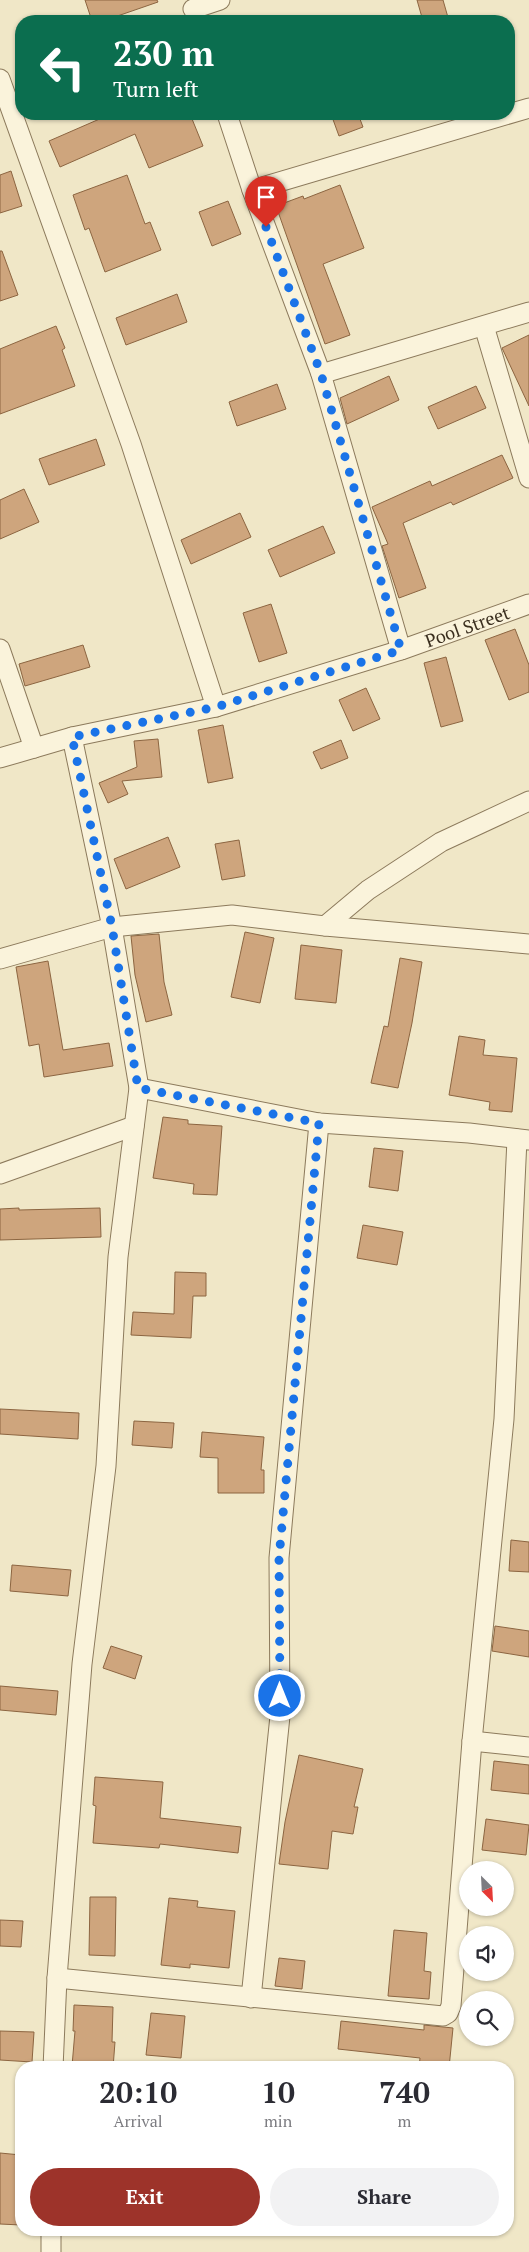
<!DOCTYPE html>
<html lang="en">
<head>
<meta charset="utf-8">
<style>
  :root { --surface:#fff; --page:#f2f2f3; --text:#2b2b33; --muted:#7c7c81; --accent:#9d332a }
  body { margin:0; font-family:"PT Serif",serif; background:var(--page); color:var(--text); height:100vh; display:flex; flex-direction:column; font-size:19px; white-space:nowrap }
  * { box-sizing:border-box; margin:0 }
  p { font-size:16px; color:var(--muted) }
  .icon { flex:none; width:28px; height:28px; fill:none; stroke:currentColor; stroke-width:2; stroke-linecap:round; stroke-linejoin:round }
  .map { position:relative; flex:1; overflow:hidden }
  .drawer { position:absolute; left:15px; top:2061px; width:499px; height:175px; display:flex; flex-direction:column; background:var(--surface); border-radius:20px; box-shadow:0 1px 4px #0004 }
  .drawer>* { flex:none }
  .banner { position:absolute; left:15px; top:15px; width:500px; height:105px; border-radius:20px; box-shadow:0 1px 4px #0004; background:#0b6e4f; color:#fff; overflow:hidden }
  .needle { width:32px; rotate:156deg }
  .fabs { position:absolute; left:459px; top:1861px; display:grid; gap:10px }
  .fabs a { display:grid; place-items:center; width:55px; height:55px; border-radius:50%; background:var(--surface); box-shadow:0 1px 4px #0004; font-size:25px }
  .pin { position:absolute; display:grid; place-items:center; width:42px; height:42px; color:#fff; margin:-51px -21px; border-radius:50% 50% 50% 0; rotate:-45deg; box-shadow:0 0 5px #0007 }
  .pin .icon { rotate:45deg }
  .me { position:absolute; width:55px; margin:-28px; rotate:0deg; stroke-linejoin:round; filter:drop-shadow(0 0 4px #0008) }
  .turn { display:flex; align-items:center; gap:18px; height:105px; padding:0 15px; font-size:22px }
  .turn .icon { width:65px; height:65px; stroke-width:2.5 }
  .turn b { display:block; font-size:35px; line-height:42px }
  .eta { display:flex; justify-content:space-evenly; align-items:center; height:85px; text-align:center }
  .eta b { font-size:30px; font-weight:600; line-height:35px }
  .action { display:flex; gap:10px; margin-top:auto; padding:10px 15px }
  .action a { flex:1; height:58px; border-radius:30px; background:var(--accent); color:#fff; font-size:20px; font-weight:600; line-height:58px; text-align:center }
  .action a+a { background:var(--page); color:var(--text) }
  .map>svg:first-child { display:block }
  .building { fill:#cea57d; stroke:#8c6541 }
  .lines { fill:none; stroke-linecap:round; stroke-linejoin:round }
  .street-casing { stroke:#8c7a5c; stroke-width:21 }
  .street { stroke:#faf3db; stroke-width:19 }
  .route { stroke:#1a73e8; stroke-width:9; stroke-dasharray:0 16.2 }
  .labels { text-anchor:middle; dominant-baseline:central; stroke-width:4; stroke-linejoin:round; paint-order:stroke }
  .street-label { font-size:18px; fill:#3c3020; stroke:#f7f0d7 }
</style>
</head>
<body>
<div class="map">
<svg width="529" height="2252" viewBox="0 0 529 2252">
  <rect width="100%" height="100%" fill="#f0e7c7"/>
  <!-- building -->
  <path class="building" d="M 85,0 L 157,0 L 158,2 L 103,21 L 92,21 Z
    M 417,0 L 443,0 L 449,21 L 423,21 Z
    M 111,114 L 190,114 L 203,146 L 149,168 L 135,134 L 60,167 L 49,141 Z
    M 331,114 L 358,114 L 363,127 L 339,136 Z
    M 11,171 L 22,206 L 0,213 L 0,175 Z
    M 127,175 L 145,224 L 150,222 L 161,250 L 105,272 L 89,228 L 85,230 L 73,195 Z
    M 340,185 L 364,248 L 323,264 L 350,335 L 325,344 L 276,206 L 303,196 L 304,199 Z
    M 228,201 L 241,234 L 212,246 L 199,212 Z
    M 0,251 L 2,251 L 18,295 L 0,301 Z
    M 177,294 L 187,322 L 126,345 L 116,318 Z
    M 56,326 L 65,348 L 62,350 L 75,386 L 0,414 L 0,349 Z
    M 529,335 L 529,406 L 502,348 Z
    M 389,376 L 399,400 L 347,424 L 340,398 Z
    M 277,384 L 286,409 L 237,426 L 229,402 Z
    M 476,386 L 486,408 L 438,429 L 428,407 Z
    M 96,439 L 105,465 L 49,485 L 39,459 Z
    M 502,455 L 513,478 L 453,505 L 451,502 L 403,523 L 426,588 L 399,598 L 382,546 L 388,544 L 372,507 L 430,481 L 432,486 Z
    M 24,489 L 39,522 L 0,539 L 0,500 Z
    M 240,513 L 251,537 L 191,564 L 181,540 Z
    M 323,526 L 335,553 L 280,577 L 268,550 Z
    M 271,604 L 287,653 L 259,662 L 243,613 Z
    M 515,629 L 529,665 L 529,692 L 509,700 L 485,640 Z
    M 83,645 L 90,667 L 25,686 L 19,664 Z
    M 446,657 L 463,721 L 441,727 L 424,663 Z
    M 366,688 L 380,719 L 353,731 L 339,700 Z
    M 223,725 L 233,778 L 208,783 L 198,730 Z
    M 158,739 L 162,777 L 122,781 L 128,794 L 108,803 L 99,783 L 137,767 L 134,741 Z
    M 341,740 L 348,758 L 321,769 L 313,752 Z
    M 168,837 L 180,867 L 126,889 L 114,859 Z
    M 239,840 L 245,876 L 222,880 L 215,844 Z
    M 245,932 L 274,938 L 260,1003 L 231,997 Z
    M 159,934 L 164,982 L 172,1015 L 146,1022 L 135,975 L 131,936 Z
    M 301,945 L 342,950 L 336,1003 L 295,999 Z
    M 400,958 L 422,962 L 412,1023 L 398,1088 L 371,1083 L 384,1026 L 388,1027 Z
    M 48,961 L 63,1050 L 109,1043 L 113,1066 L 44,1077 L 39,1044 L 29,1046 L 16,967 Z
    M 459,1036 L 485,1040 L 483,1055 L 517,1058 L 512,1112 L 489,1110 L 490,1102 L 449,1095 Z
    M 163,1117 L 188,1120 L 188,1124 L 222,1126 L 217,1195 L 193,1194 L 194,1184 L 153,1178 Z
    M 374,1148 L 403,1151 L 398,1191 L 369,1187 Z
    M 19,1208 L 19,1210 L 100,1208 L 101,1237 L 0,1240 L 0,1209 Z
    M 363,1225 L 403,1232 L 397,1265 L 357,1258 Z
    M 175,1272 L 206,1273 L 206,1296 L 193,1296 L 191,1338 L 131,1335 L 133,1312 L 174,1314 Z
    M 0,1409 L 79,1413 L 78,1439 L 0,1434 Z
    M 134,1421 L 174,1423 L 172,1448 L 132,1445 Z
    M 202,1432 L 264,1437 L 261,1470 L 264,1470 L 264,1493 L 218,1493 L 218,1458 L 200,1457 Z
    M 511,1540 L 529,1542 L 529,1572 L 509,1571 Z
    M 12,1565 L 71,1570 L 68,1596 L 10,1591 Z
    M 495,1626 L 529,1631 L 529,1657 L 492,1651 Z
    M 111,1646 L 142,1656 L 135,1679 L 103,1668 Z
    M 0,1686 L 58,1691 L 56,1715 L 0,1710 Z
    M 299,1755 L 363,1769 L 354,1807 L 358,1807 L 353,1834 L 332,1831 L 328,1869 L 279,1864 L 285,1822 Z
    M 494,1761 L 529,1765 L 529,1794 L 491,1790 Z
    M 95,1777 L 163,1782 L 160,1818 L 241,1827 L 238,1853 L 160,1844 L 159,1848 L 93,1843 L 96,1806 L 93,1805 Z
    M 486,1819 L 529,1825 L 526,1855 L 482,1850 Z
    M 90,1897 L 116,1897 L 115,1956 L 89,1955 Z
    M 169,1898 L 198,1901 L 197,1907 L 235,1911 L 229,1968 L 190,1964 L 190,1968 L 161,1965 Z
    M 0,1920 L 23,1921 L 21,1947 L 0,1946 Z
    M 394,1930 L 427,1933 L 424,1971 L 431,1972 L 429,1999 L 388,1996 Z
    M 279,1958 L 305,1961 L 302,1989 L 275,1986 Z
    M 74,2005 L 113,2007 L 112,2042 L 115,2042 L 113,2068 L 72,2066 L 75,2031 L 73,2031 Z
    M 151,2013 L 185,2016 L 181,2058 L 146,2055 Z
    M 341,2021 L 424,2030 L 424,2025 L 453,2028 L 449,2068 L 419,2068 L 420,2058 L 338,2049 Z
    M 0,2031 L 34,2032 L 32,2062 L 0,2060 Z
    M 0,2153 L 21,2155 L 21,2225 L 0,2224 Z"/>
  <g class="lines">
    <defs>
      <g id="street">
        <path d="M 193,9 L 220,0"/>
        <path d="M 0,79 L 131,444 L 216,707"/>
        <path d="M 227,114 L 252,190 L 321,374 L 401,650"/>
        <path d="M 252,190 L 529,108"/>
        <path d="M 484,326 L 529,478"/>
        <path d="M 321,374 L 529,312"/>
        <path d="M 0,649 L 34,748"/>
        <path id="s1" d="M 0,758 L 72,737 L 216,707 L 401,650 L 529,604"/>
        <path d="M 325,926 L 368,890 L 441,842 L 529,801"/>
        <path d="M 0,959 L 112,927 L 232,915 L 325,926 L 529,944"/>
        <path d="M 139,1088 L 319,1123 L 469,1133 L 529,1140"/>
        <path d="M 0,1174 L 134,1126"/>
        <path d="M 472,1741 L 529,1747"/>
        <path d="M 57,1978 L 443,2016 L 448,2013 L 451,2006 L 472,1741 L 504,1419 L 517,1139"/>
        <path d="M 251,1998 L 280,1716 L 279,1558 L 319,1123"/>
        <path d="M 53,2068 L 57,1978 L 82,1664 L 106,1466 L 118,1257 L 139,1088 L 112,927 L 72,737"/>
        <path d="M 51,2252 L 51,2230"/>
      </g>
    </defs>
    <!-- street casing -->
    <use href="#street" class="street-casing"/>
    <!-- street -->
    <use href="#street" class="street"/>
  </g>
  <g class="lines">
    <!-- route -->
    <path class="route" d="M 266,227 L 321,374 L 401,650 L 216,707 L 72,737 L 112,927 L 138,1088 L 319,1123 L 279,1558 L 280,1696"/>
  </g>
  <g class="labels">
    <!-- street labels -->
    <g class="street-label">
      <text stroke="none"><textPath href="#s1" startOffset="486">Pool Street</textPath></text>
    </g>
  </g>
</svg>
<div class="fabs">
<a><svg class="needle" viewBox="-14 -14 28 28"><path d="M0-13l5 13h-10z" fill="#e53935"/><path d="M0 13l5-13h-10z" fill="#7c7c81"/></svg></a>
<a><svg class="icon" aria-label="sound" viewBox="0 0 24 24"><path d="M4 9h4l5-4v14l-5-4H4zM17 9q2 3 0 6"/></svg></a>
<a><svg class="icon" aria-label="search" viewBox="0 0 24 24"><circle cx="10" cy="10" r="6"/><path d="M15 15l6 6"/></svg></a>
</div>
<div class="pin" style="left:266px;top:227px;background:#d93025"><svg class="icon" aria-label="arrive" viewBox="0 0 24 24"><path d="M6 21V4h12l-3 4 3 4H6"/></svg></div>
<svg class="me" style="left:280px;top:1696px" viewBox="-20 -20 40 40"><circle r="17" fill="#1a73e8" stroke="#fff" stroke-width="3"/><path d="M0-11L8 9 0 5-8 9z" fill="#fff"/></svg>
<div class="banner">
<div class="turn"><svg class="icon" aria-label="left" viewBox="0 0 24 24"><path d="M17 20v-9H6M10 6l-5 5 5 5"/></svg><div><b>230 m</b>Turn left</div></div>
</div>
<section class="drawer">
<div class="eta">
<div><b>20:10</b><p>Arrival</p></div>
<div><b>10</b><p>min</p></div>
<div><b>740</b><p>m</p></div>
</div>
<div class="action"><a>Exit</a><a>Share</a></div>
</section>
</div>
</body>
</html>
